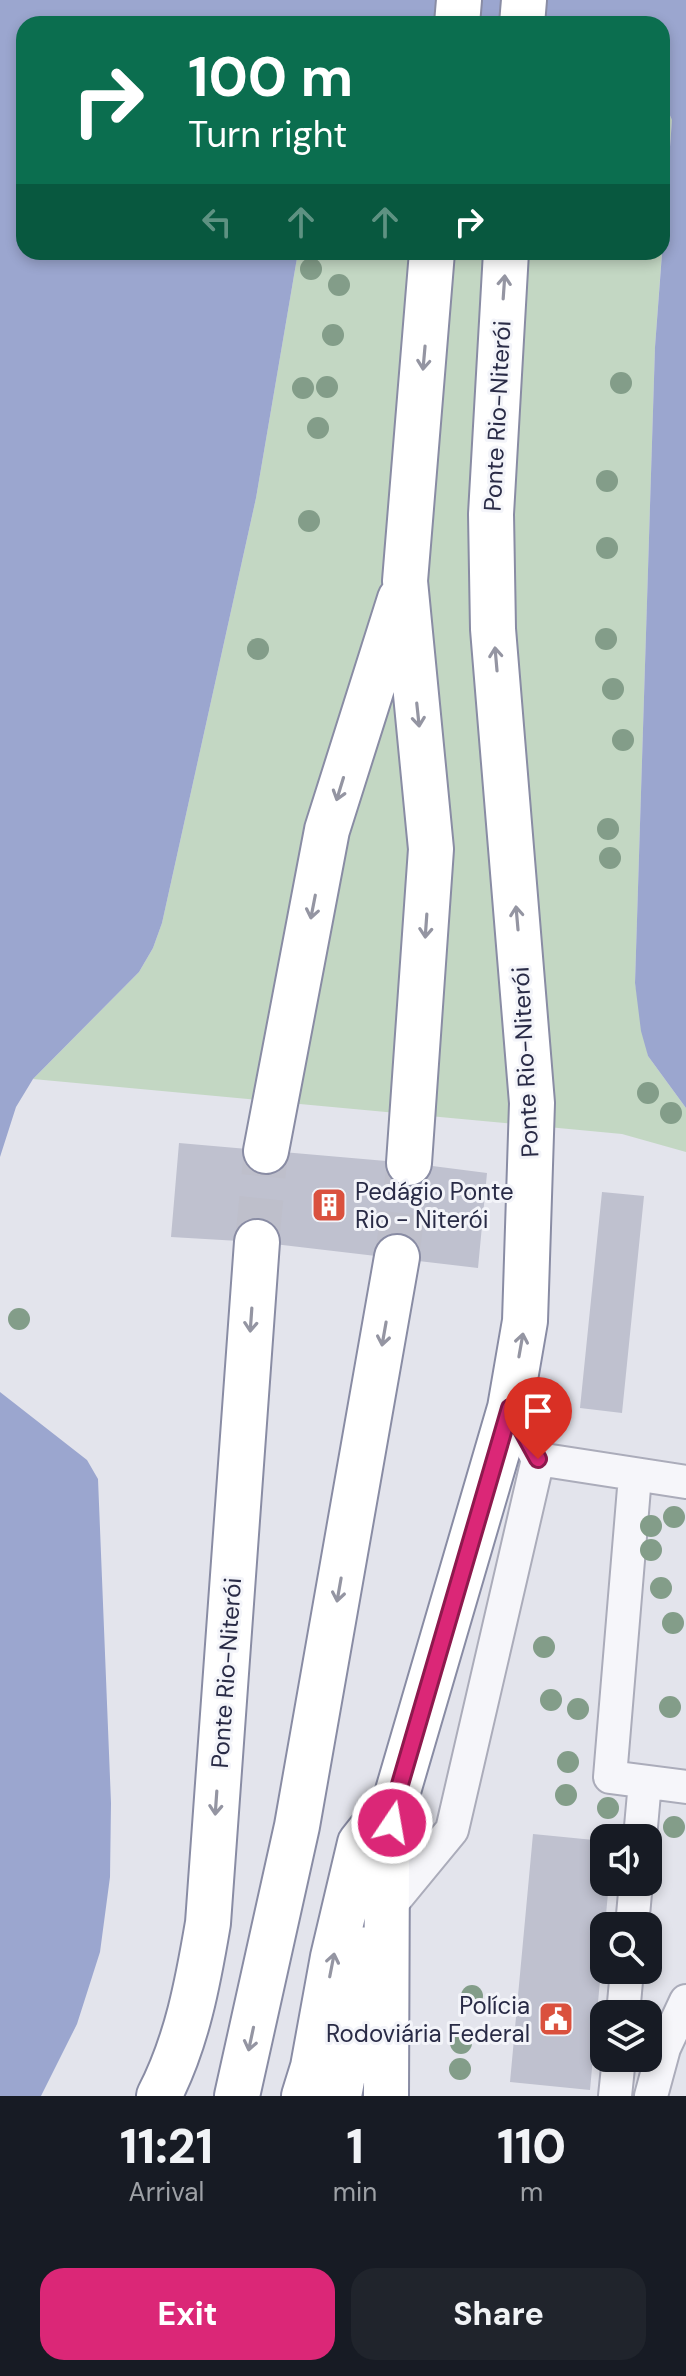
<!DOCTYPE html>
<html lang="en">
<head>
<meta charset="utf-8">
<style>
  :root { --surface:#171b24; --page:#20242c; --text:#f1f3f6; --muted:#9ea1a6; --accent:#db2777 }
  body { margin:0; font-family:"DM Sans",sans-serif; background:var(--page); color:var(--text); height:100vh; display:flex; flex-direction:column; font-size:30px; white-space:nowrap }
  * { box-sizing:border-box; margin:0 }
  p { font-size:26px; color:var(--muted) }
  .icon { flex:none; width:44px; height:44px; fill:none; stroke:currentColor; stroke-width:2; stroke-linecap:round; stroke-linejoin:round }
  .map { position:relative; height:2096px; overflow:hidden }
  .panel { display:flex; flex-direction:column; background:var(--surface); flex:1 }
  .panel>* { flex:none }
  .top-card { position:absolute; left:16px; top:16px; width:654px; height:244px; border-radius:24px; box-shadow:0 4px 12px #0003; background:#0b6e4f; color:#fff; overflow:hidden }
  .tools { position:absolute; left:590px; top:1824px; display:grid; gap:16px }
  .tools a { display:grid; place-items:center; width:72px; height:72px; border-radius:16px; background:var(--surface); box-shadow:0 4px 12px #0003; font-size:40px }
  .pin { position:absolute; display:grid; place-items:center; width:68px; height:68px; color:#fff; margin:-82px -34px; border-radius:50% 50% 50% 0; rotate:-45deg; box-shadow:0 0 8px #0007 }
  .pin .icon { rotate:45deg }
  .me { position:absolute; width:88px; margin:-44px; rotate:12deg; stroke-linejoin:round; filter:drop-shadow(0 0 6px #0008) }
  .turn { display:flex; align-items:center; gap:28px; height:168px; padding:0 40px; font-size:36px }
  .turn .icon { width:104px; height:104px; stroke-width:2.5 }
  .turn b { display:block; font-size:56px; line-height:68px }
  .lanes { display:flex; align-items:center; height:76px; padding:0 40px; background:#0003; justify-content:center; gap:40px; direction:ltr }
  .lanes .off { opacity:.35 }
  .eta { display:flex; justify-content:space-evenly; align-items:center; height:136px; text-align:center }
  .eta b { font-size:48px; font-weight:800; line-height:56px }
  .button { display:flex; gap:16px; margin-top:auto; padding:16px 40px }
  .button a { flex:1; height:92px; border-radius:24px; background:var(--accent); color:#fff; font-size:32px; font-weight:800; line-height:92px; text-align:center }
  .button a+a { background:var(--page); color:var(--text) }
  .map>svg:first-child { display:block }
  .green { fill:#c3d7c3 }
  .water { fill:#9ba6cf }
  .building { fill:#bfc1cf }
  .lines { fill:none; stroke-linecap:round; stroke-linejoin:round }
  .highway-tunnel { stroke:#bebfcb; stroke-width:44; stroke-dasharray:44 22; stroke-linecap:butt }
  .minor-casing { stroke:#abacba; stroke-width:36 }
  .highway-casing { stroke:#898ca4; stroke-width:48 }
  .minor { stroke:#f6f6fa; stroke-width:32 }
  .highway { stroke:#fff; stroke-width:44 }
  .tree { fill:#839d89 }
  .oneway { stroke:#9495a2 }
  .route-casing { stroke:#8e194d; stroke-width:20 }
  .route { stroke:#db2777; stroke-width:14 }
  .labels { text-anchor:middle; dominant-baseline:central; stroke-width:6; stroke-linejoin:round; paint-order:stroke }
  .street-label { font-size:24px; fill:#292b46; stroke:#f3f4f9 }
  .poi-label { font-size:24px; fill:#292b46; stroke:#f3f4f9; text-anchor:start }
</style>
</head>
<body>
<div class="map">
<svg width="686" height="2096" viewBox="0 0 686 2096">
  <rect width="100%" height="100%" fill="#e3e4ec"/>
  <!-- green -->
  <path class="green" d="M 662,97 L 672,120 L 662,251 Z
    M 298,252 L 662,252 L 655,347 L 635,983 L 648,1056 L 686,1108 L 686,1152 L 622,1134 L 33,1079 L 139,972 L 153,948 L 162,923 L 256,498 Z"/>
  <!-- water -->
  <path class="water" d="M 0,0 L 686,0 L 686,1108 L 648,1056 L 641,1031 L 635,983 L 655,347 L 672,120 L 662,97 L 662,24 L 24,24 L 24,252 L 298,252 L 256,498 L 162,923 L 153,948 L 139,972 L 33,1079 L 16,1107 L 0,1157 Z
    M 0,1392 L 87,1460 L 98,1479 L 111,1803 L 110,1877 L 100,1952 L 77,2024 L 41,2096 L 0,2096 Z"/>
  <!-- building -->
  <path class="building" d="M 179,1143 L 409,1163 L 487,1173 L 478,1268 L 257,1242 L 171,1237 Z
    M 602,1192 L 644,1196 L 622,1413 L 580,1408 Z
    M 533,1834 L 604,1841 L 604,1882 L 609,1882 L 590,2090 L 510,2082 Z"/>
  <g class="lines">
    <!-- highway-tunnel -->
    <path class="highway-tunnel" d="M 257,1242 L 266,1151
      M 397,1257 L 409,1163"/>
    <defs>
      <path id="minor" d="M 538,1459 L 686,1482
        M 635,1476 L 610,1777 L 686,1787
        M 640,1838 L 645,1782
        M 387,1909 L 452,1830 L 538,1459 L 510,1408
        M 632,1926 L 636,1882
        M 623,2014 L 627,1970
        M 615,2096 L 619,2058
        M 651,2096 L 664,2048 L 686,2001"/>
      <path id="highway" d="M 457,24 L 459,0
        M 522,24 L 524,0
        M 266,1151 L 327,830 L 400,599
        M 409,1163 L 431,849 L 405,581 L 432,252
        M 159,2096 C 187,2042 198,1982 208,1923 L 257,1242
        M 237,2096 L 297,1826 L 397,1257
        M 304,2096 L 313,2067 L 333,1957 L 360,1843 L 386,1810
        M 339,2096 L 367,1949
        M 386,2096 L 387,1849 L 396,1798 L 510,1408 L 525,1321 L 532,1103 L 493,629 L 491,514 L 506,252"/>
    </defs>
    <!-- minor casing -->
    <use href="#minor" class="minor-casing"/>
    <!-- highway casing -->
    <use href="#highway" class="highway-casing"/>
    <!-- minor -->
    <use href="#minor" class="minor"/>
    <!-- highway -->
    <use href="#highway" class="highway"/>
  </g>
  <!-- trees -->
  <g class="tree">
    <circle cx="311" cy="269" r="11"/>
    <circle cx="339" cy="285" r="11"/>
    <circle cx="333" cy="335" r="11"/>
    <circle cx="621" cy="383" r="11"/>
    <circle cx="327" cy="387" r="11"/>
    <circle cx="303" cy="388" r="11"/>
    <circle cx="318" cy="428" r="11"/>
    <circle cx="607" cy="481" r="11"/>
    <circle cx="309" cy="521" r="11"/>
    <circle cx="607" cy="548" r="11"/>
    <circle cx="606" cy="639" r="11"/>
    <circle cx="258" cy="649" r="11"/>
    <circle cx="613" cy="689" r="11"/>
    <circle cx="623" cy="740" r="11"/>
    <circle cx="608" cy="829" r="11"/>
    <circle cx="610" cy="858" r="11"/>
    <circle cx="648" cy="1093" r="11"/>
    <circle cx="671" cy="1113" r="11"/>
    <circle cx="19" cy="1319" r="11"/>
    <circle cx="674" cy="1517" r="11"/>
    <circle cx="651" cy="1526" r="11"/>
    <circle cx="651" cy="1550" r="11"/>
    <circle cx="661" cy="1588" r="11"/>
    <circle cx="673" cy="1623" r="11"/>
    <circle cx="544" cy="1647" r="11"/>
    <circle cx="551" cy="1700" r="11"/>
    <circle cx="670" cy="1707" r="11"/>
    <circle cx="578" cy="1709" r="11"/>
    <circle cx="568" cy="1762" r="11"/>
    <circle cx="566" cy="1795" r="11"/>
    <circle cx="608" cy="1808" r="11"/>
    <circle cx="674" cy="1827" r="11"/>
    <circle cx="472" cy="1996" r="11"/>
    <circle cx="461" cy="2043" r="11"/>
    <circle cx="460" cy="2069" r="11"/>
  </g>
  <!-- one-way arrows -->
  <defs><path id="oneway-shaft" d="M-6 0H5M1.5-3L5.5 0L1.5 3" fill="none" stroke-width="1.6" stroke-linecap="round" stroke-linejoin="round" transform="scale(2)"/></defs>
  <g class="oneway">
    <use href="#oneway-shaft" transform="translate(504 287) rotate(-86)"/>
    <use href="#oneway-shaft" transform="translate(424 358) rotate(95)"/>
    <use href="#oneway-shaft" transform="translate(496 659) rotate(-95)"/>
    <use href="#oneway-shaft" transform="translate(418 715) rotate(84)"/>
    <use href="#oneway-shaft" transform="translate(340 789) rotate(107)"/>
    <use href="#oneway-shaft" transform="translate(313 907) rotate(101)"/>
    <use href="#oneway-shaft" transform="translate(517 918) rotate(-95)"/>
    <use href="#oneway-shaft" transform="translate(426 926) rotate(94)"/>
    <use href="#oneway-shaft" transform="translate(251 1320) rotate(94)"/>
    <use href="#oneway-shaft" transform="translate(384 1334) rotate(100)"/>
    <use href="#oneway-shaft" transform="translate(521 1345) rotate(-80)"/>
    <use href="#oneway-shaft" transform="translate(339 1590) rotate(100)"/>
    <use href="#oneway-shaft" transform="translate(216 1803) rotate(94)"/>
    <use href="#oneway-shaft" transform="translate(332 1965) rotate(-79)"/>
    <use href="#oneway-shaft" transform="translate(251 2039) rotate(102)"/>
  </g>
  <g class="lines">
    <defs>
      <path id="route" d="M 392,1823 L 396,1798 L 510,1408 L 538,1459"/>
    </defs>
    <!-- route casing -->
    <use href="#route" class="route-casing"/>
    <!-- route -->
    <use href="#route" class="route"/>
  </g>
  <!-- icons -->
  <defs>
    <symbol id="building-square" viewBox="-11 -11 22 22"><rect x="-9" y="-9" width="18" height="18" rx="4" fill="#da513e" stroke="#f3f4f9"/><path d="M-4-6H4V6H1V3H-1V6H-4ZM-2.5-4.3h1.7v1.8h-1.7ZM.8-4.3h1.7v1.8H.8ZM-2.5-1h1.7V.8h-1.7ZM.8-1h1.7V.8H.8Z" fill="#fff"/></symbol>
    <symbol id="civic-square" viewBox="-11 -11 22 22"><rect x="-9" y="-9" width="18" height="18" rx="4" fill="#da513e" stroke="#f3f4f9"/><path d="M-.6-6.5H3V-4.5H.6V-3L4-1V1h2V6H-6V1h2V-1L-.6-3ZM-1.2 2.5V6h2.4V2.5Z" fill="#fff"/></symbol>
  </defs>
  <g fill-rule="evenodd">
    <use href="#building-square" x="309" y="1185" width="40" height="40"/>
    <use href="#civic-square" x="536" y="1999" width="40" height="40"/>
  </g>
  <g class="labels">
    <!-- street labels -->
    <g class="street-label">
      <text transform="translate(497 416) rotate(-87)">Ponte Rio-Niterói</text>
      <text transform="translate(525 1062) rotate(-93)">Ponte Rio-Niterói</text>
      <text transform="translate(226 1673) rotate(-86)">Ponte Rio-Niterói</text>
    </g>
    <!-- poi labels -->
    <g class="poi-label">
      <text x="355" y="1191">Pedágio Ponte<tspan x="355" dy="28">Rio - Niterói</tspan></text>
      <text x="530" y="2005" text-anchor="end">Polícia<tspan x="530" dy="28">Rodoviária Federal</tspan></text>
    </g>
  </g>
</svg>
<div class="tools">
<a><svg class="icon" aria-label="sound" viewBox="0 0 24 24"><path d="M4 9h4l5-4v14l-5-4H4zM17 9q2 3 0 6"/></svg></a>
<a><svg class="icon" aria-label="search" viewBox="0 0 24 24"><circle cx="10" cy="10" r="6"/><path d="M15 15l6 6"/></svg></a>
<a><svg class="icon" aria-label="layers" viewBox="0 0 24 24"><path d="M12 4l9 5-9 5-9-5zM3 14l9 5 9-5"/></svg></a>
</div>
<div class="pin" style="left:538px;top:1459px;background:#d93025"><svg class="icon" aria-label="arrive" viewBox="0 0 24 24"><path d="M6 21V4h12l-3 4 3 4H6"/></svg></div>
<svg class="me" style="left:392px;top:1823px" viewBox="-20 -20 40 40"><circle r="17" fill="#db2777" stroke="#fff" stroke-width="3"/><path d="M0-11L8 9 0 5-8 9z" fill="#fff"/></svg>
<div class="top-card">
<div class="turn"><svg class="icon" aria-label="right" viewBox="0 0 24 24"><path d="M7 20v-9h11M14 6l5 5-5 5"/></svg><div><b>100 m</b>Turn right</div></div>
<div class="lanes"><svg class="icon off" aria-label="left" viewBox="0 0 24 24"><path d="M17 20v-9H6M10 6l-5 5 5 5"/></svg><svg class="icon off" aria-label="ahead" viewBox="0 0 24 24"><path d="M12 20V5M6 11l6-6 6 6"/></svg><svg class="icon off" aria-label="ahead" viewBox="0 0 24 24"><path d="M12 20V5M6 11l6-6 6 6"/></svg><svg class="icon" aria-label="right" viewBox="0 0 24 24"><path d="M7 20v-9h11M14 6l5 5-5 5"/></svg></div>
</div>
</div>
<section class="panel">
<div class="eta">
<div><b>11:21</b><p>Arrival</p></div>
<div><b>1</b><p>min</p></div>
<div><b>110</b><p>m</p></div>
</div>
<div class="button"><a>Exit</a><a>Share</a></div>
</section>
</body>
</html>
